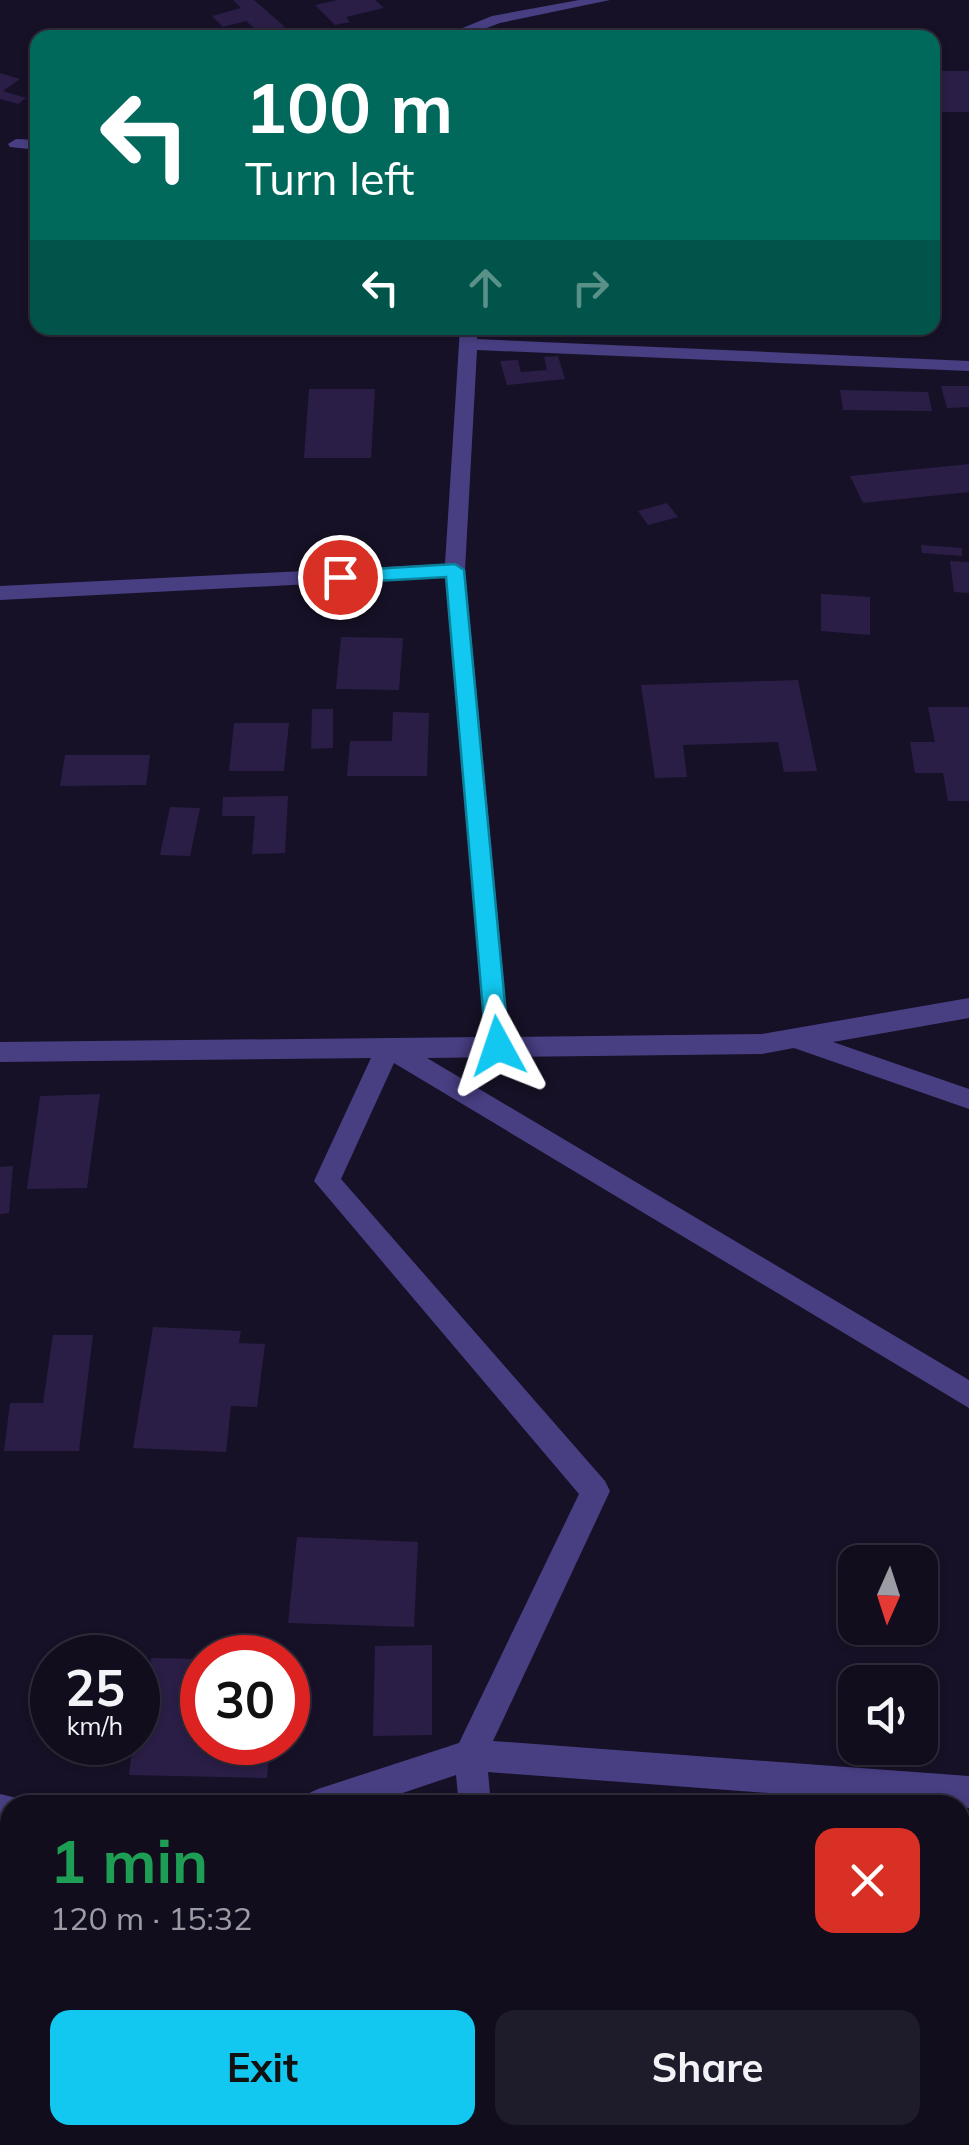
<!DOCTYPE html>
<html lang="en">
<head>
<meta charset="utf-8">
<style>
  :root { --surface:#110d1d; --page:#1e1b2a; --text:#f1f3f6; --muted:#9c9ca4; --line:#302d3b; --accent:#12c7f0 }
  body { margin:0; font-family:Mulish,sans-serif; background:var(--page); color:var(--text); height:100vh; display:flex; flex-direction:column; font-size:38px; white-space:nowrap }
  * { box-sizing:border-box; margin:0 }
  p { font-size:32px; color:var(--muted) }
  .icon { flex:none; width:55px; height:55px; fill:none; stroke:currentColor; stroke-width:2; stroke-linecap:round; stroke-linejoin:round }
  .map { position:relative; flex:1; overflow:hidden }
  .panel { position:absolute; left:0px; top:1795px; width:970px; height:350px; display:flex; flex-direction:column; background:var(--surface); border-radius:30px 30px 0 0; box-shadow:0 2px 8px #0004,0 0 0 2px var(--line) }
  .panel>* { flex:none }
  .guide { position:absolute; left:30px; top:30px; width:910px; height:305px; border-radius:20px; box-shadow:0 2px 8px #0004,0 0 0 2px var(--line); background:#00695c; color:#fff; overflow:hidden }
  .needle { width:65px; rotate:183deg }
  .fabs { position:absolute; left:838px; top:1545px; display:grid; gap:20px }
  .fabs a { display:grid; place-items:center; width:100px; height:100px; border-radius:20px; background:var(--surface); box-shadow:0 2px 8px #0004,0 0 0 2px var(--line); font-size:50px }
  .speed { position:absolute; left:30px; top:1635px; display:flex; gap:20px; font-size:50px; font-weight:700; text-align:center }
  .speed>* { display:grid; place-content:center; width:130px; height:130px; border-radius:50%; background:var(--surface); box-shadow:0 2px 8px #0004,0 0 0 2px var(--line); line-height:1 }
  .speed small { font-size:25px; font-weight:400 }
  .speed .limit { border:15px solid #d22; background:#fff; color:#111 }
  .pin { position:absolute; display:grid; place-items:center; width:85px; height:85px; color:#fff; margin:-42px; border:5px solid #fff; border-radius:50%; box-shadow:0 2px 10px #0007 }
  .me { position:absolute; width:110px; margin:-55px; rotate:355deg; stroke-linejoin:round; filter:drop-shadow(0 0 8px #0008) }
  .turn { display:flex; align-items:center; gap:35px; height:210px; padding:0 50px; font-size:45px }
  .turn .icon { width:130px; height:130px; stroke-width:2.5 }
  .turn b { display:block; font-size:70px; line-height:85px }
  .lanes { display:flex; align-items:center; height:95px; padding:0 50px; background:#0003; justify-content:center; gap:50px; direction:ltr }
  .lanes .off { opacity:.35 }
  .round { display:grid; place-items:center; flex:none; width:105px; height:105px; border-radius:20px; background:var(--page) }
  .summary { display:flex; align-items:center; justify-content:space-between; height:170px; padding:0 50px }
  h1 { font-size:60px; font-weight:700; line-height:75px; color:#1e9e55 }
  .cta { display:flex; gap:20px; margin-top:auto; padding:20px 50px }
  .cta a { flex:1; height:115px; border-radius:20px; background:var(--accent); color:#111; font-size:40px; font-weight:700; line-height:115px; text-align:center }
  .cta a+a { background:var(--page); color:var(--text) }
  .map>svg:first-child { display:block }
  .building { fill:#2a1e46 }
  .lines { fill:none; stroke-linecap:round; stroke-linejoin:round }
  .minor { fill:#483f83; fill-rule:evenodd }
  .route { fill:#12c7f0; stroke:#0c819c; stroke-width:2.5 }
</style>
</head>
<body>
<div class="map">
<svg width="969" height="2145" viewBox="0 0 969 2145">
  <rect width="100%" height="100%" fill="#171127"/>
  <!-- building -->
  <path class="building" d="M 233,0 L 254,0 L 285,27 L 261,34 L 246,21 L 223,27 L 212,16 L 241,8 Z
    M 338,0 L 375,0 L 384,8 L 346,17 L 350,22 L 335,25 L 315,5 Z
    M 932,71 L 969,71 L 969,112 L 932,112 Z
    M 0,73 L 20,79 L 3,91 L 26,98 L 18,104 L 0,99 Z
    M 558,356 L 565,379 L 507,385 L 500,361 L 518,360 L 521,372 L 547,370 L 544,357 Z
    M 941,386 L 969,386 L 969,407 L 947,408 Z
    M 309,389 L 375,389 L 371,458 L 304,458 Z
    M 840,390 L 928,392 L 932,411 L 843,410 Z
    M 969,464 L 969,492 L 863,503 L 850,476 Z
    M 667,503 L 678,517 L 648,525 L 638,511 Z
    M 921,545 L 962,548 L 962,556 L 922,553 Z
    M 950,561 L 969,562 L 969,593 L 954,592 Z
    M 821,594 L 870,597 L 870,635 L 821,631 Z
    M 341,637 L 403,638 L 399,690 L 336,689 Z
    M 798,680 L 817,771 L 784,772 L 778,742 L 683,745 L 687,777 L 655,778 L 641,685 Z
    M 928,707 L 969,707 L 969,801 L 948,801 L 943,773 L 915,773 L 910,742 L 935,742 Z
    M 312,709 L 333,709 L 333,748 L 311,749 Z
    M 393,712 L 429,713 L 427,776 L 347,776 L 350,741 L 392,741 Z
    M 234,723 L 289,723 L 284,771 L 229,771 Z
    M 65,755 L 150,755 L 146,785 L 60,786 Z
    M 288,796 L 285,853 L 252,854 L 255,816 L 222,816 L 223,797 Z
    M 170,807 L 200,808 L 190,856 L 160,855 Z
    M 100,1094 L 87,1188 L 27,1189 L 40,1096 Z
    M 13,1166 L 9,1213 L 0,1214 L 0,1167 Z
    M 153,1327 L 241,1331 L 239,1343 L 265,1344 L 257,1407 L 231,1406 L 226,1452 L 133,1448 Z
    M 53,1335 L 93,1335 L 79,1451 L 4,1451 L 10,1403 L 43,1403 Z
    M 297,1537 L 418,1542 L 414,1627 L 288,1623 Z
    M 432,1645 L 432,1735 L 373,1736 L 375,1646 Z
    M 151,1658 L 202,1659 L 202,1742 L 270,1742 L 267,1778 L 129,1775 L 133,1742 L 138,1742 L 138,1716 L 145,1715 Z"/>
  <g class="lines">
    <!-- minor -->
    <path class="minor" d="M 579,0 L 610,0 L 500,23 L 460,38 L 438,38 L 492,16 Z
      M 16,139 L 38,140 L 38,150 L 10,147 L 8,144 Z
      M 460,328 L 478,328 L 477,339 L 969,361 L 969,371 L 477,350 L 465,570 L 509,1037 L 762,1034 L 969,998 L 969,1018 L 833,1042 L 969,1089 L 969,1109 L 794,1048 L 762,1054 L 427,1058 L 969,1380 L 969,1408 L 394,1063 L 341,1179 L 605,1481 L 610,1491 L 493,1741 L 969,1776 L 969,1808 L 488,1772 L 491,1805 L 459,1805 L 456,1775 L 367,1805 L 302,1805 L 307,1794 L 318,1789 L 459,1743 L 579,1494 L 314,1181 L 371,1058 L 0,1062 L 0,1042 L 485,1037 L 446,577 L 0,600 L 0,586 L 445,564 Z
      M 0,1794 L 21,1799 L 24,1805 L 10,1805 L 10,1826 L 0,1826 Z
      M 969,2069 L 969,2110 L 960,2114 L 960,2072 Z
      M 397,2135 L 433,2135 L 431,2145 L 395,2145 Z
      M 904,2135 L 944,2135 L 940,2145 L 900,2145 Z"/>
  </g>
  <!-- route -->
  <path class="route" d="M 455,564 L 464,570 L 509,1046 L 498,1055 L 486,1046 L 446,577 L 340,583 L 331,577 L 340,571 Z"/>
</svg>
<div class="fabs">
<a><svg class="needle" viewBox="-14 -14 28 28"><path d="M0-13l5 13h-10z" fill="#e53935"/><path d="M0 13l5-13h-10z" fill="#9c9ca4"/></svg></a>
<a><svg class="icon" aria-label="sound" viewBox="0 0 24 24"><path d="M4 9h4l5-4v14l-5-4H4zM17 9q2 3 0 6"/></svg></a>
</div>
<div class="speed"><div>25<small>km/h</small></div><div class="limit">30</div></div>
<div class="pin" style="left:340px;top:577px;background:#d93025"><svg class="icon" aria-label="arrive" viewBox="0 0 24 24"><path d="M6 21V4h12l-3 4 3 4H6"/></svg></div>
<svg class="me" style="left:498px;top:1046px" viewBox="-20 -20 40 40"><path d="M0-17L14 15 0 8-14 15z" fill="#12c7f0" stroke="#fff" stroke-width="4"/></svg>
<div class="guide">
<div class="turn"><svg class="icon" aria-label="left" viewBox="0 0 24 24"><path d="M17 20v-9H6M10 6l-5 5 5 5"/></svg><div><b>100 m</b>Turn left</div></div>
<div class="lanes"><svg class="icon" aria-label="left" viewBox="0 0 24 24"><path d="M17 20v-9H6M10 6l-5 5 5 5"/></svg><svg class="icon off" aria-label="ahead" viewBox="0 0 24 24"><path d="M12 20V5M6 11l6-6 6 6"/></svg><svg class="icon off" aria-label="right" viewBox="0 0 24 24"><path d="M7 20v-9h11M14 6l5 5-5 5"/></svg></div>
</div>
<section class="panel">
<div class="summary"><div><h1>1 min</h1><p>120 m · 15:32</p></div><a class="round" style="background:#d93025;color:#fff"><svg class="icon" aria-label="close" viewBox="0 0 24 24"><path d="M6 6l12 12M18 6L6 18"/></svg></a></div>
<div class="cta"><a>Exit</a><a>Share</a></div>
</section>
</div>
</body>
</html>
